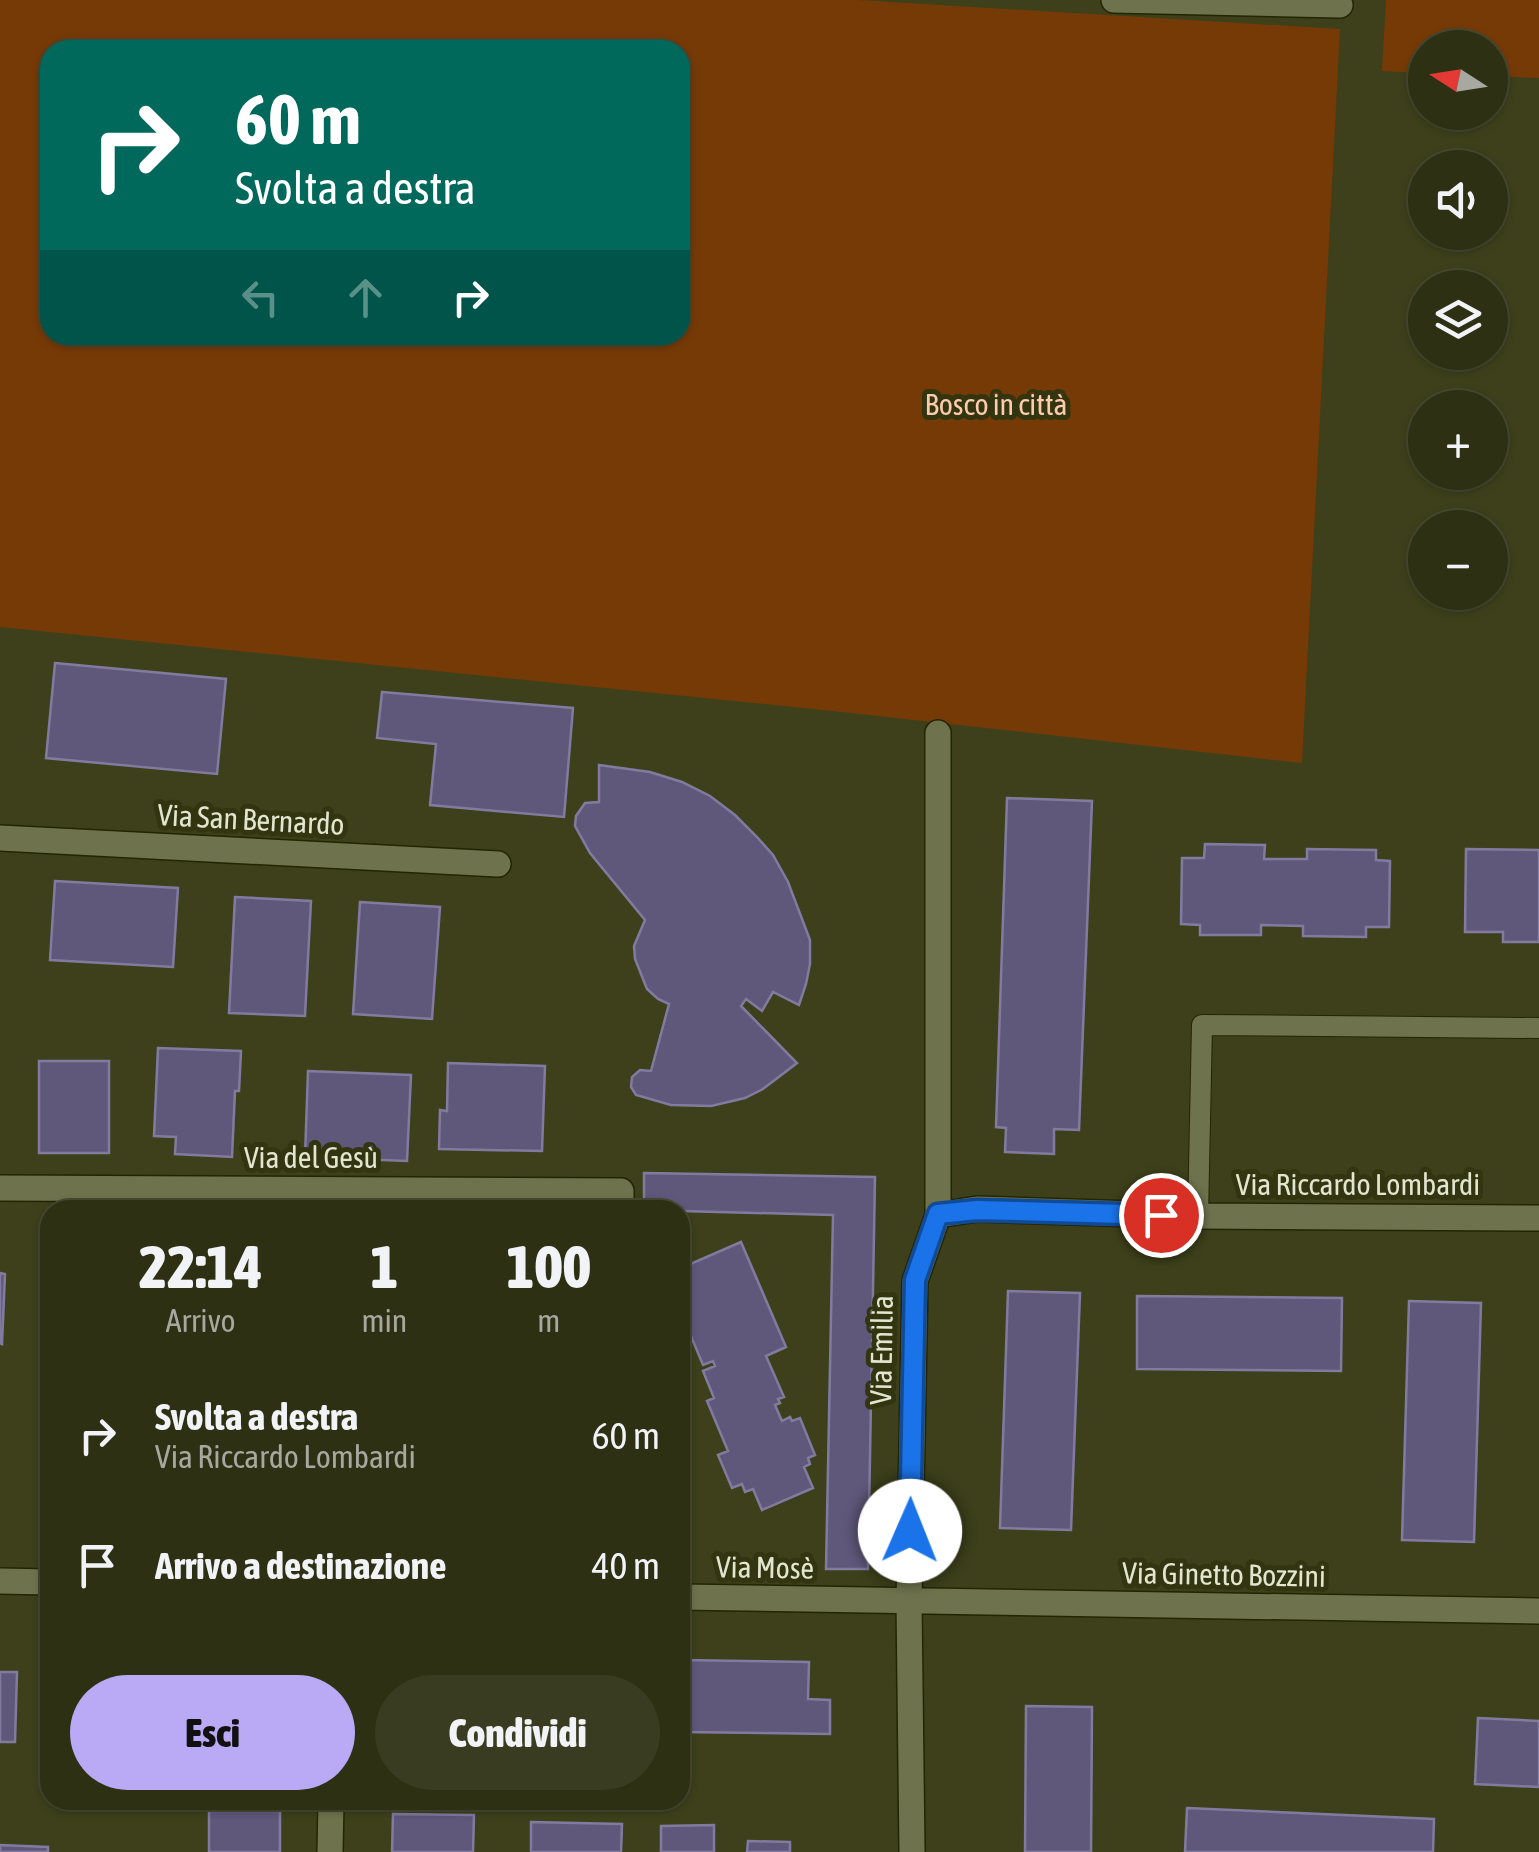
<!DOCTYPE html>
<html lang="it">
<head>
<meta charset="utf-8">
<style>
  :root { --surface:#2e3014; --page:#3a3c22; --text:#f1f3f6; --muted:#a7a9a0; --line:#494b34; --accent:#baaaf6 }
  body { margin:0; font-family:"Asap Condensed",sans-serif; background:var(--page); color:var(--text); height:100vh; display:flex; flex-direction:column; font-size:38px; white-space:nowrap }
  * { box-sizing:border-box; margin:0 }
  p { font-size:32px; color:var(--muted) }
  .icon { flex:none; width:55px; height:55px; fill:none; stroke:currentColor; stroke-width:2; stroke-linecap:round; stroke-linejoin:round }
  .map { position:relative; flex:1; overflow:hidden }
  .sheet { position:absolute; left:40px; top:1200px; width:650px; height:610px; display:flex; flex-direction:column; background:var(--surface); border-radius:30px; box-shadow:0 2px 8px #0004,0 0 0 2px var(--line) }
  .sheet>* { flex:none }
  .guide { position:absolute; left:40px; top:40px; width:650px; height:305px; border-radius:30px; box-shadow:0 2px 8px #0004,0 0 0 2px var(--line); background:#00695c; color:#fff; overflow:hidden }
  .needle { width:65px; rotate:282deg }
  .buttons { position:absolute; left:1408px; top:30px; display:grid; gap:20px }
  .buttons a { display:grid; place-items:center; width:100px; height:100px; border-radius:50%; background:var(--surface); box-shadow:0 2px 8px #0004,0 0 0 2px var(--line); font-size:50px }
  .pin { position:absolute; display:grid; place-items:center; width:85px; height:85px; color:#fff; margin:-42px; border:5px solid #fff; border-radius:50%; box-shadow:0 2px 10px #0007 }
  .me { position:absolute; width:110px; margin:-55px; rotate:1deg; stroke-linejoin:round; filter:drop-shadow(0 0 8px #0008) }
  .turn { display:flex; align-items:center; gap:35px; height:210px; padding:0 30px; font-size:45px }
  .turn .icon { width:130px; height:130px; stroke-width:2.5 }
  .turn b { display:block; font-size:70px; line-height:85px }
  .lanes { display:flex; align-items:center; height:95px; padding:0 30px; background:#0003; justify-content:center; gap:50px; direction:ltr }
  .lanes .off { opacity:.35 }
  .eta { display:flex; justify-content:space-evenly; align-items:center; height:170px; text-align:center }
  .eta b { font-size:60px; font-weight:800; line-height:70px }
  .primary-button { display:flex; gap:20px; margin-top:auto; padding:20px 30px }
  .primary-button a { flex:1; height:115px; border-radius:60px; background:var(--accent); color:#111; font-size:40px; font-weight:800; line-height:115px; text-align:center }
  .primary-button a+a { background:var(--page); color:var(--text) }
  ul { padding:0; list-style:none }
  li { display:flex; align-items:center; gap:30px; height:130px; padding:0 30px }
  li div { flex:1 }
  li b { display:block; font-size:38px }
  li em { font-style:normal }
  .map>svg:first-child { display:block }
  .green { fill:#763a07; fill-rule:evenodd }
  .building { fill:#5f587b; stroke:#827ba0; stroke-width:2.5 }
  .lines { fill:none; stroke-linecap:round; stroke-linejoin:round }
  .service-casing { stroke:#242601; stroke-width:22 }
  .minor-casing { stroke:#242601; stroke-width:28 }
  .service { stroke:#6f734d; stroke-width:20 }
  .minor { stroke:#6f734d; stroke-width:25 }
  .route-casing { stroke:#114b97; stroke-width:25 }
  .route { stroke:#1a73e8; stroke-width:18 }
  .labels { text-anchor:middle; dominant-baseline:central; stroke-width:10; stroke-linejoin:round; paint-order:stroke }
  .park-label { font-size:30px; fill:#fecbac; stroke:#32350f }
  .street-label { font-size:30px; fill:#e3e5d0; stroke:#32350f }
</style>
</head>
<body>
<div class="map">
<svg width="1539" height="1852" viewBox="0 0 1539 1852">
  <rect width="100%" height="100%" fill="#3d401a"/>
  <!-- green -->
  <path class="green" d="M 0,0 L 858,0 L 1340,29 L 1302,763 L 833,711 L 0,627 ZM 50,50 L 680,50 L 680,335 L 50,335 Z
    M 1386,0 L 1539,0 L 1539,78 L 1490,76 L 1490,48 L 1425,48 L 1425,73 L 1382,71 Z"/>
  <!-- building -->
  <path class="building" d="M 55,663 L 226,679 L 217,774 L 46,758 Z
    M 382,692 L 573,708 L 564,817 L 430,805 L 436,744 L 377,738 Z
    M 599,765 L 650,772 L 682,782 L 710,796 L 735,815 L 757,837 L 773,855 L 788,882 L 810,940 L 810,964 L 806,984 L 799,1005 L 773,992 L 762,1011 L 746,999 L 741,1006 L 797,1063 L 763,1089 L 745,1098 L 711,1106 L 671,1105 L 636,1095 L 631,1087 L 632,1077 L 640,1070 L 651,1071 L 669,1004 L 658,999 L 647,989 L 635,959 L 634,946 L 645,920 L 590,853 L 575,826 L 576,816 L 585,803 L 599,802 Z
    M 1007,798 L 1092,801 L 1079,1130 L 1054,1129 L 1054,1154 L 1005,1152 L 1006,1128 L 996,1127 Z
    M 1205,844 L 1265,845 L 1264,859 L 1307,859 L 1307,849 L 1376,850 L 1376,860 L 1390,861 L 1389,927 L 1366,927 L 1366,937 L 1303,936 L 1303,926 L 1261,925 L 1261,935 L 1200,935 L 1200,925 L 1181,924 L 1182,858 L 1204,858 Z
    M 1466,849 L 1539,850 L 1539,942 L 1503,942 L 1503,932 L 1465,932 Z
    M 55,881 L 178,888 L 173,967 L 50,960 Z
    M 235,897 L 311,901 L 305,1016 L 229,1013 Z
    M 360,902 L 440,907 L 432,1019 L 353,1014 Z
    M 158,1048 L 241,1051 L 239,1091 L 235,1091 L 232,1157 L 175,1154 L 176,1137 L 154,1136 Z
    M 39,1061 L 109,1061 L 109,1153 L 39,1153 Z
    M 448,1063 L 545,1066 L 542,1151 L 439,1149 L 440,1110 L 447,1111 Z
    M 308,1071 L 411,1075 L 407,1161 L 305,1157 Z
    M 644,1173 L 875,1177 L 868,1569 L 826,1569 L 833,1215 L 644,1210 Z
    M 741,1242 L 786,1347 L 766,1356 L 784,1397 L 778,1399 L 780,1403 L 775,1405 L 782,1421 L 790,1417 L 792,1421 L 800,1418 L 815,1455 L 808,1458 L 810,1464 L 804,1467 L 813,1488 L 762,1510 L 753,1489 L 745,1492 L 742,1484 L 732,1488 L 718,1455 L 728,1451 L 707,1401 L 714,1398 L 703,1371 L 715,1366 L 713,1361 L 703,1365 L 680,1310 L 680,1305 L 690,1301 L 682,1282 L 687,1280 L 681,1268 Z
    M 0,1273 L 5,1274 L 2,1344 L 0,1343 Z
    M 1008,1291 L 1080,1293 L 1071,1530 L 1000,1528 Z
    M 1137,1296 L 1342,1298 L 1341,1371 L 1137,1369 Z
    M 1409,1301 L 1481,1303 L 1474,1542 L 1402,1540 Z
    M 680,1660 L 809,1662 L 808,1699 L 830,1700 L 830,1734 L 680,1732 Z
    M 0,1672 L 17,1672 L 15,1742 L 0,1742 Z
    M 1026,1706 L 1092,1707 L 1091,1852 L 1025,1852 Z
    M 1478,1718 L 1539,1721 L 1539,1787 L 1475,1784 Z
    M 1187,1808 L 1434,1819 L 1433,1852 L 1185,1852 Z
    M 209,1811 L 280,1811 L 280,1852 L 209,1852 Z
    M 393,1814 L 474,1815 L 473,1852 L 392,1852 Z
    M 531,1822 L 622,1824 L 621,1852 L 531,1852 Z
    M 714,1825 L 714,1852 L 661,1852 L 661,1826 Z
    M 748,1841 L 790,1842 L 790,1852 L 747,1852 Z
    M 0,1845 L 48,1847 L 48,1852 L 0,1852 Z"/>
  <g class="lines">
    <defs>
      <path id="service" d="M 1198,1216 L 1202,1025 L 1539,1028"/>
      <path id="minor" d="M 1114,0 L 1340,5
        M 0,838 L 498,864
        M 0,1188 L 621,1191 L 621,1210
        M 938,1215 L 977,1209 L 1198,1216 L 1539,1218
        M 0,1581 L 50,1582
        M 680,1597 L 1539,1611
        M 330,1852 L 331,1801
        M 912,1852 L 909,1603 L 915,1281 L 938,1215 L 938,733"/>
    </defs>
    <!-- service casing -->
    <use href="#service" class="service-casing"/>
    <!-- minor casing -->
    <use href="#minor" class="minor-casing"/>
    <!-- service -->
    <use href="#service" class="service"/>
    <!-- minor -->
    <use href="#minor" class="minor"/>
  </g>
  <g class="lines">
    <defs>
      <path id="route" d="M 910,1531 L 915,1280 L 938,1214 L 977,1210 L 1161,1215"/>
    </defs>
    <!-- route casing -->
    <use href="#route" class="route-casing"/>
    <!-- route -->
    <use href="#route" class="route"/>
  </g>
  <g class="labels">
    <!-- park labels -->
    <g class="park-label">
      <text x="996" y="404">Bosco in città</text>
    </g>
    <!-- street labels -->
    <g class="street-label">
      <text transform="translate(251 819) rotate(3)">Via San Bernardo</text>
      <text x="311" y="1157">Via del Gesù</text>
      <text x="1358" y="1184">Via Riccardo Lombardi</text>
      <text transform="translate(881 1350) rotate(-89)">Via Emilia</text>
      <text transform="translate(765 1567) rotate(1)">Via Mosè</text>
      <text transform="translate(1224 1574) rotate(1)">Via Ginetto Bozzini</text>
    </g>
  </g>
</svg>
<div class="buttons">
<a><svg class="needle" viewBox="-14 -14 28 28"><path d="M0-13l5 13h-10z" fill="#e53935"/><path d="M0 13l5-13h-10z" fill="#a7a9a0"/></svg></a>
<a><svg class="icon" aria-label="sound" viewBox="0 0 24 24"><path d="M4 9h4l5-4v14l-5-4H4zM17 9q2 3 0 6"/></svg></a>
<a><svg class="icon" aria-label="layers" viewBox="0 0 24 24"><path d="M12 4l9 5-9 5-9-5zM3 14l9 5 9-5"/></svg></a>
<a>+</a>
<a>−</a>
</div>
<div class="pin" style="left:1161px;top:1215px;background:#d93025"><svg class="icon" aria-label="arrive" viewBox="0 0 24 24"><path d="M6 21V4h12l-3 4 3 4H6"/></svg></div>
<svg class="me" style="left:910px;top:1531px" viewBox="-20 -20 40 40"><circle r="19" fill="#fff"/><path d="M0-13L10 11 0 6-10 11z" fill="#1a73e8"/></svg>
<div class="guide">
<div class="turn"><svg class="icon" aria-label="right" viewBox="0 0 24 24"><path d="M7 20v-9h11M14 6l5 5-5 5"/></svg><div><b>60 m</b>Svolta a destra</div></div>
<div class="lanes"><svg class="icon off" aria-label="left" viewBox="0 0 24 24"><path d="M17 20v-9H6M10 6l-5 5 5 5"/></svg><svg class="icon off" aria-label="ahead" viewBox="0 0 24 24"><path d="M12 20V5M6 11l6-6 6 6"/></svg><svg class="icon" aria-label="right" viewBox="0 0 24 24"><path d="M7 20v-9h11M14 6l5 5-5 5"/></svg></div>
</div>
<section class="sheet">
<div class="eta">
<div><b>22:14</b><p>Arrivo</p></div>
<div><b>1</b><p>min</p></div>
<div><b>100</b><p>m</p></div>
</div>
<ul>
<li><svg class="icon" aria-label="right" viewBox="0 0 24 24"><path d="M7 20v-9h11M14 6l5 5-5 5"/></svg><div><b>Svolta a destra</b><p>Via Riccardo Lombardi</p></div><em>60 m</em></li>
<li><svg class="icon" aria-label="arrive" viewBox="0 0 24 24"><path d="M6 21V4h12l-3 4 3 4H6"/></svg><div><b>Arrivo a destinazione</b></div><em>40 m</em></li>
</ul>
<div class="primary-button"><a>Esci</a><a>Condividi</a></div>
</section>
</div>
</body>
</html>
